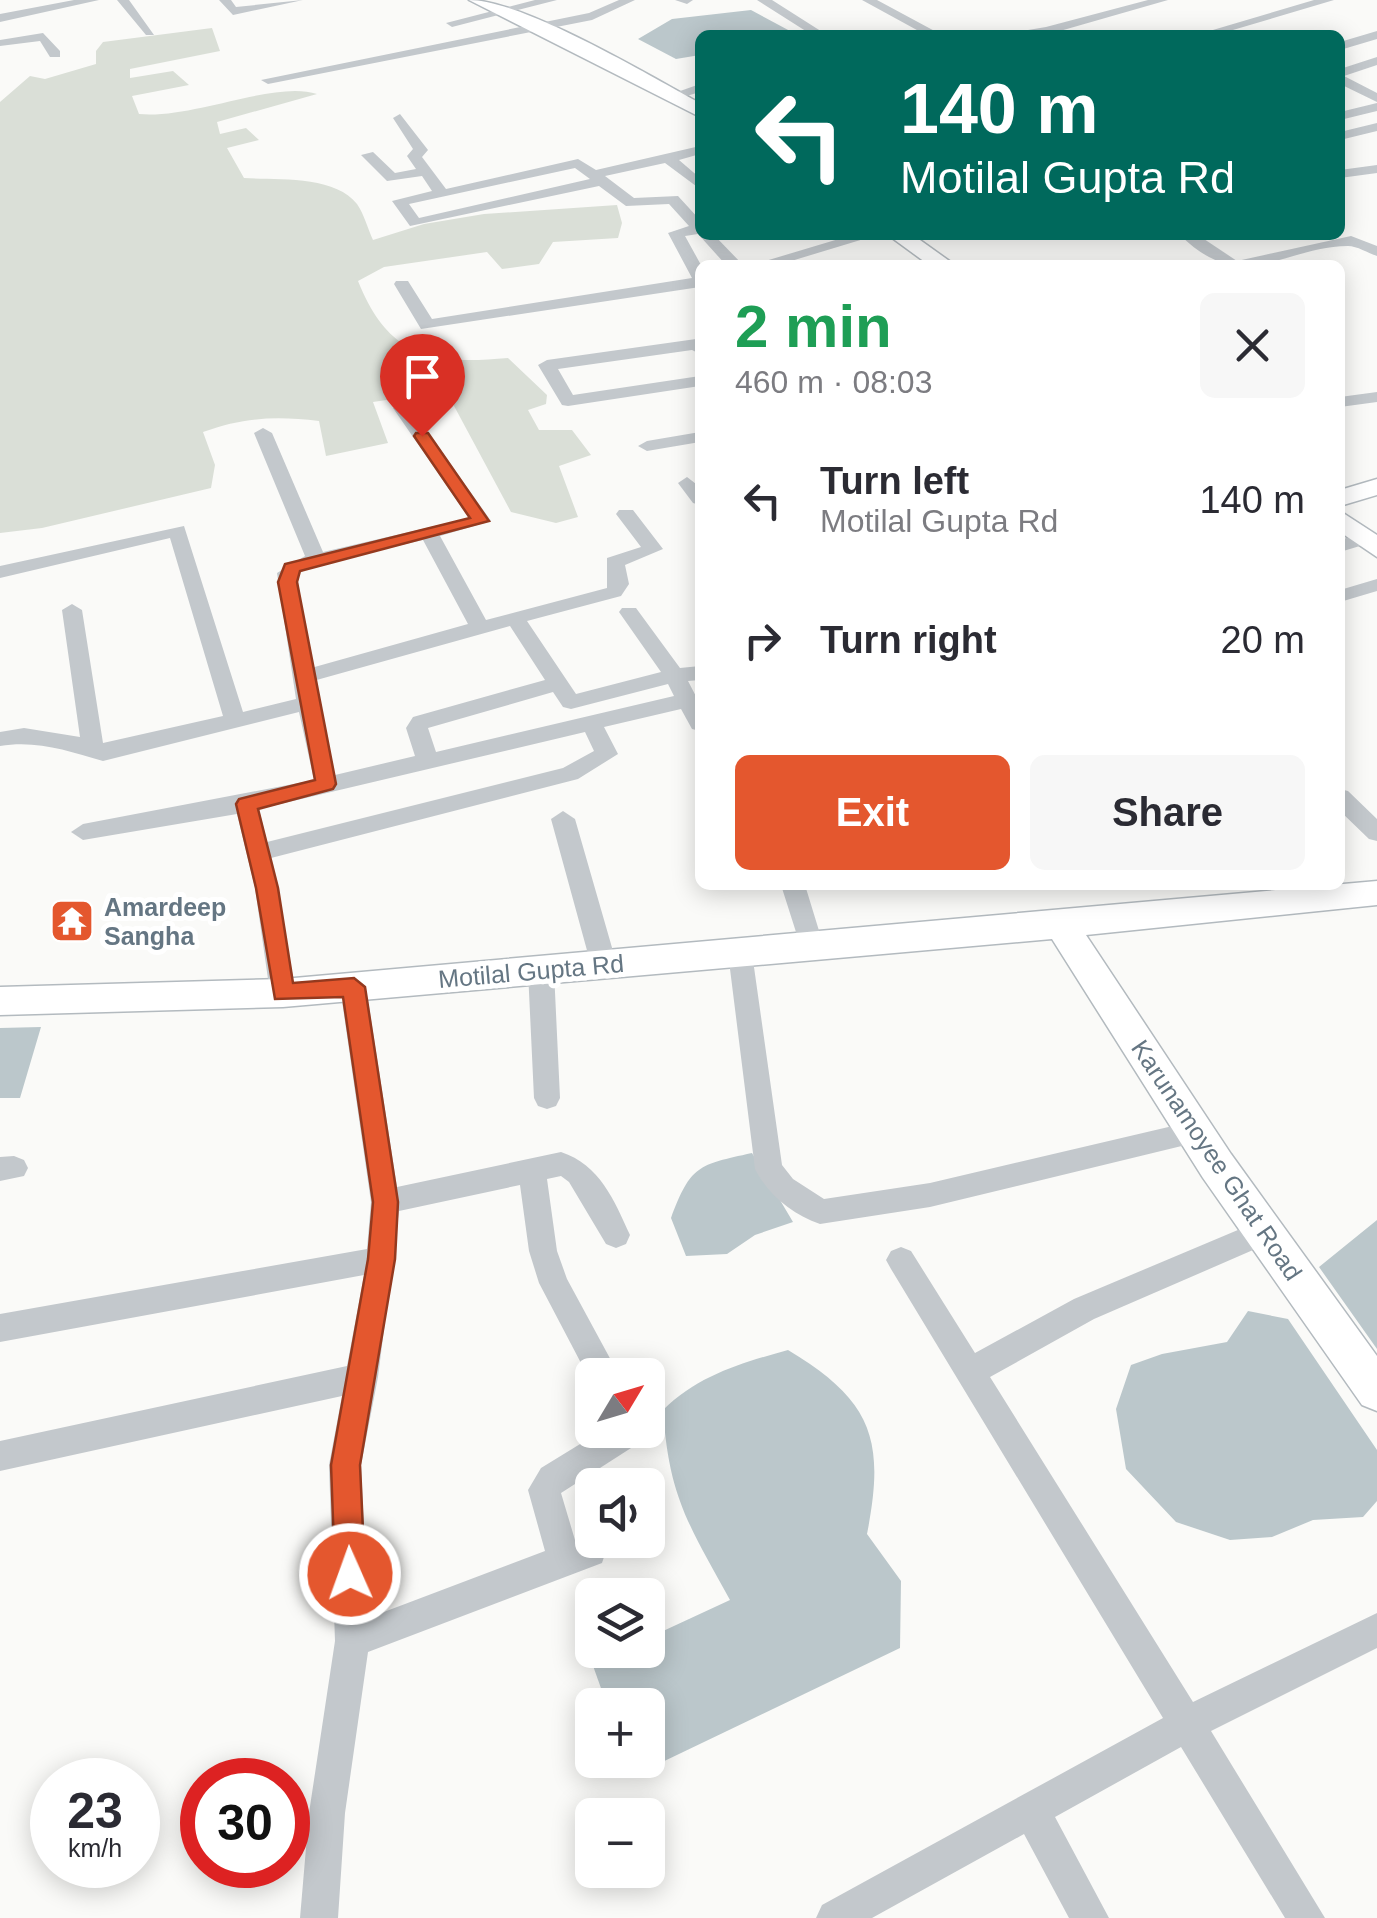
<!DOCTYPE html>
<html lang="en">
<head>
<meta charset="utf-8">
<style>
  :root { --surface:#fff; --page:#f7f7f7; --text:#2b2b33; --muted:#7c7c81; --accent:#e4572e }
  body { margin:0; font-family:Arial,sans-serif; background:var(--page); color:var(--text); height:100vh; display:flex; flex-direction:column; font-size:38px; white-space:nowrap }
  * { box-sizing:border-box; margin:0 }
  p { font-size:32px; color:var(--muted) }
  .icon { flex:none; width:55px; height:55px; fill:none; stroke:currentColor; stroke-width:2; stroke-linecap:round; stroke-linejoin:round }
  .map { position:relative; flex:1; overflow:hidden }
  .panel { position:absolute; left:695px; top:260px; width:650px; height:630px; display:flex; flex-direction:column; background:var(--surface); border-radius:15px; box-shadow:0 5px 25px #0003 }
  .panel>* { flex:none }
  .top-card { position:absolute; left:695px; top:30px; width:650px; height:210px; border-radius:15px; box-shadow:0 5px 25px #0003; background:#00695c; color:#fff; overflow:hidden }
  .needle { width:65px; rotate:52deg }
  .fabs { position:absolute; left:575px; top:1358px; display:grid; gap:20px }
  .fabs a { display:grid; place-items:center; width:90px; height:90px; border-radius:15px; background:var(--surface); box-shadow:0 5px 25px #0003; font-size:50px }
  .speed { position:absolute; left:30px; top:1758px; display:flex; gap:20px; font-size:50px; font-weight:700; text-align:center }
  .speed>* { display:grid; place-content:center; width:130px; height:130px; border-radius:50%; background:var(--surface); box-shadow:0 5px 25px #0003; line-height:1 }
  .speed small { font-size:25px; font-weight:400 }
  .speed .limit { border:15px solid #d22; background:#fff; color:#111 }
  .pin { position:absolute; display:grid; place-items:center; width:85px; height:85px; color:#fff; margin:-102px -42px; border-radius:50% 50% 50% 0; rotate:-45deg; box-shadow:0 0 10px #0007 }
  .pin .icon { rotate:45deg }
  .me { position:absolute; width:110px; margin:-55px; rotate:358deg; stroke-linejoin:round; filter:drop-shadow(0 0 8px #0008) }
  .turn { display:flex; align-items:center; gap:35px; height:210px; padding:0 40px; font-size:45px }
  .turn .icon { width:130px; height:130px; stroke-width:2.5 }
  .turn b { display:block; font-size:70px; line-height:85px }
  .round { display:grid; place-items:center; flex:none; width:105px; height:105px; border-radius:15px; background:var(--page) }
  .head { display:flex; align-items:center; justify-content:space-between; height:170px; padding:0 40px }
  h1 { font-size:60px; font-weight:800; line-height:75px; color:#1e9e55 }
  .cta { display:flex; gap:20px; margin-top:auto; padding:20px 40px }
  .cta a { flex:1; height:115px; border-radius:15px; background:var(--accent); color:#fff; font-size:40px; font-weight:800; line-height:115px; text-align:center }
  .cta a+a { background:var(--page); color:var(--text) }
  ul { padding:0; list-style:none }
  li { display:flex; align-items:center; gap:30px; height:140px; padding:0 40px }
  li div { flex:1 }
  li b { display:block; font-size:38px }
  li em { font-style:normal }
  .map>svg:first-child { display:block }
  .green { fill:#dadfd7 }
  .water { fill:#bbc7cb }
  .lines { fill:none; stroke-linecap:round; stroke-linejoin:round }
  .secondary-casing { stroke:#b3babf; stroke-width:3 }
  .street { fill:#c3c8cc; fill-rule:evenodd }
  .secondary { fill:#fff; fill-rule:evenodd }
  .route { fill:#e4572e; stroke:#94391e; stroke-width:2.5 }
  .labels { text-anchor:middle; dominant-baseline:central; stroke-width:10; stroke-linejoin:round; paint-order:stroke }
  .poi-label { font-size:25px; font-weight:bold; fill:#657683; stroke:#fff; text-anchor:start }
  .street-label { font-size:25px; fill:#657683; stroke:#fff }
</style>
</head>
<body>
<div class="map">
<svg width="1377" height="1918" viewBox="0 0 1377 1918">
  <rect width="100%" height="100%" fill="#fafaf8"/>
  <!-- green -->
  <path class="green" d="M 212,28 L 220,51 L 130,69 L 130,78 L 173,71 L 189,85 L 132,96 L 139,114 C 194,119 275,80 317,94 L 217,122 L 220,134 L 246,128 L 259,140 L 227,148 L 244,178 C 276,180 335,175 357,204 C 364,214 368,229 373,240 L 424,224 L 484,214 L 617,205 L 622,223 L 618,238 L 553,242 L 539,264 L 502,269 L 487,252 L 384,267 L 358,281 C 389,358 432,365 508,358 L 547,395 L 546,404 L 528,410 L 539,430 L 572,430 L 591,455 L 559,466 L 578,517 L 556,523 L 511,512 L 446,391 L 373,402 L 388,443 L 326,456 L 319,421 C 277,416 244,417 203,432 L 215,465 L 211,488 L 42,528 L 0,533 L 0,102 L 30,76 L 45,79 L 96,64 L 96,51 L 103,42 Z"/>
  <!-- water -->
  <path class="water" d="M 751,10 L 790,31 L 700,35 L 700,55 L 676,59 L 638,39 L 672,19 Z
    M 41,1027 L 20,1098 L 0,1098 L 0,1028 Z
    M 752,1153 L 793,1222 L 755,1235 L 727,1254 L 686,1256 L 671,1218 C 691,1165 698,1165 752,1153 Z
    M 1377,1220 L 1377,1349 L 1319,1267 Z
    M 1248,1311 L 1288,1319 L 1377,1450 L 1377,1501 L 1363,1517 L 1313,1520 L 1272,1537 L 1230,1540 L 1176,1522 L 1126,1469 L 1116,1409 L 1131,1365 L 1162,1354 L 1227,1342 Z
    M 788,1350 C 871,1400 886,1438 867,1534 L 901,1581 L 900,1648 L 631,1777 L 625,1760 L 648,1760 L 648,1705 L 607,1705 L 592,1663 L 620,1650 L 648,1650 L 648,1638 L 730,1600 C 689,1525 669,1498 663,1410 C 699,1375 741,1363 788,1350 Z"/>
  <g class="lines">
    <defs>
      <path id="secondary" d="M 469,0 C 523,0 648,75 700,103 L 700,117 Z
        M 888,235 L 913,235 L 955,265 L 929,265 Z
        M 1377,479 L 1377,495 L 1340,506 L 1340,490 Z
        M 1340,511 L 1377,535 L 1377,557 L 1340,532 Z
        M 1377,881 L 1377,905 L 1086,935 L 1231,1154 L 1377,1356 L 1377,1411 L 1362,1405 L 1203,1178 L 1052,939 L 283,1007 L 0,1015 L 0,987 L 283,979 Z"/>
    </defs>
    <!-- secondary casing -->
    <use href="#secondary" class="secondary-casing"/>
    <!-- street -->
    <path class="street" d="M 74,0 L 99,0 L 0,22 L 0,14 Z
      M 117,0 L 129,0 L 154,35 L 146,35 Z
      M 219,0 L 231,0 L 236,7 L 303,0 L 233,15 Z
      M 535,0 L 557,0 L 452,27 L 446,23 Z
      M 619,0 L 635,0 L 592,20 L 268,84 L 261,80 L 589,13 Z
      M 675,0 L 693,0 L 687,4 Z
      M 757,0 L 772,0 L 827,35 L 812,35 Z
      M 862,0 L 877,0 L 942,35 L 926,35 Z
      M 1148,0 L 1168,0 L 1046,35 L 997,35 L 1046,27 Z
      M 1314,0 L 1334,0 L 1216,35 L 1196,35 Z
      M 1377,31 L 1377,39 L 1340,50 L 1340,42 Z
      M 43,33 L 60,51 L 60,57 L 50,57 L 40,41 L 0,46 L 0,40 Z
      M 1377,57 L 1377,65 L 1344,76 L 1377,93 L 1377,102 L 1340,84 L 1340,69 Z
      M 700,84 L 700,92 L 673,100 L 666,96 Z
      M 1377,103 L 1377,111 L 1340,120 L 1340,112 Z
      M 400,114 L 428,150 L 422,157 L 446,189 L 578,159 L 596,170 L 700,146 L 700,154 L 679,160 L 700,178 L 700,189 L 665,163 L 605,176 L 634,198 L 678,196 L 700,220 L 700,235 L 714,235 L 743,265 L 726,265 L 698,234 L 685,236 L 701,265 L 700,287 L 421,329 L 394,284 L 396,281 L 408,281 L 432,319 L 692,278 L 668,233 L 689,226 L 669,204 L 626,206 L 599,186 L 410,226 L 392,201 L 432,191 L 422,176 L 387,181 L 361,155 L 373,152 L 395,173 L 416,169 L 407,156 L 413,149 L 393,118 ZM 575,168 L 590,179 L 419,218 L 409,204 Z
      M 1377,123 L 1377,131 L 1340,140 L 1340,132 Z
      M 1377,165 L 1377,173 L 1340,178 L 1340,170 Z
      M 852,235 L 877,235 L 778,265 L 752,265 Z
      M 1180,235 L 1198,235 L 1237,261 L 1351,236 L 1377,246 L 1377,256 C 1368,253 1357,246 1348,246 C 1281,247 1243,297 1180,235 Z
      M 696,339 L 700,340 L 700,354 L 692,350 L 558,369 L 573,395 L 700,376 L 700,386 L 568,406 L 562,405 L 538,365 L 547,360 Z
      M 1377,392 L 1377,402 L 1340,407 L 1340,397 Z
      M 402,403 L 408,404 L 491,521 L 440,536 L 486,620 L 607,588 L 607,558 L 641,547 L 616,514 L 619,510 L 633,510 L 663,549 L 625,565 L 629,584 L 621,596 L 527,621 L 576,694 L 661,672 L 619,612 L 622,608 L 636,608 L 680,668 L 700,666 L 700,680 L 688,681 L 700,704 L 700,731 L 692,729 L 681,709 L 604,727 L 618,754 L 578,779 L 271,858 L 296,993 L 292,1000 L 274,1000 L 270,993 L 255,888 L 237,814 L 83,840 L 71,832 L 83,824 L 314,780 L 299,712 L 103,761 C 68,751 37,740 0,746 L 0,732 L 24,728 L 80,737 L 62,610 L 72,604 L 82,610 L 103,743 L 223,716 L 170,538 L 0,578 L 0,566 L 184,526 L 243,712 L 296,699 L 277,573 L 305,556 L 254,433 L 263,428 L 272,433 L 323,552 L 469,518 L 393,408 ZM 423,540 L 468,624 L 311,668 L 297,575 L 311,566 ZM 510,626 L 545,680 L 413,717 L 406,728 L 415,756 L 335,775 L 313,681 ZM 668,684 L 674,696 L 436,752 L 428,728 L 553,692 L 563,707 L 571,709 ZM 585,732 L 594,751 L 563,768 L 267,842 L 259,809 Z
      M 700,432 L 700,442 L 647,451 L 638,446 L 647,441 Z
      M 687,477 L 700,487 L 700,505 L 693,503 L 678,483 Z
      M 1366,532 L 1373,534 L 1373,542 L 1340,552 L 1340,540 Z
      M 1377,579 L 1377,591 L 1340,602 L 1340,590 Z
      M 1340,789 L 1348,791 L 1377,819 L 1377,841 L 1369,839 L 1340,811 Z
      M 563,811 L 575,819 L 617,965 L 613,972 L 595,972 L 591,965 L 551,819 Z
      M 781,885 L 805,885 L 824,947 L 821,954 L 803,954 Z
      M 740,943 L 749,946 L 752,953 L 782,1165 L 793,1179 L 824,1199 L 930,1183 L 1194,1121 L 1204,1124 L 1208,1132 L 1204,1140 L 1194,1143 L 930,1207 L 820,1224 C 793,1215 768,1195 755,1169 L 728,953 L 731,946 Z
      M 541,961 L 550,964 L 554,971 L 560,1098 L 556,1106 L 547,1109 L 538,1106 L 534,1098 L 528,971 L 532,964 Z
      M 353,977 L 362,980 L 366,987 L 397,1187 L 561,1152 C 600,1165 614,1200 630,1235 L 626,1244 L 616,1248 L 606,1244 L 569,1182 L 561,1176 L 547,1179 L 557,1251 L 567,1279 L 619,1375 L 592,1375 L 592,1384 L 539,1283 L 529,1251 L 520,1185 L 399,1211 L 378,1377 L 361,1465 L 368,1618 L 545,1551 L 528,1490 L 541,1468 L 603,1430 L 647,1430 L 642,1441 L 561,1493 L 575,1540 L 590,1535 L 592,1540 L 602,1540 L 606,1551 L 602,1563 L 368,1652 L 345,1813 L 338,1918 L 300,1918 L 309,1813 L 335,1641 L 329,1465 L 342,1396 L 0,1471 L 0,1441 L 347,1366 L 364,1275 L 0,1342 L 0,1314 L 367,1249 L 371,1202 L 340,987 L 344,980 Z
      M 14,1156 L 24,1160 L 28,1168 L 24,1176 L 0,1181 L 0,1157 Z
      M 1264,1219 L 1274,1223 L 1278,1232 L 1274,1241 L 1094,1319 L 990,1377 L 1193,1702 L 1377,1613 L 1377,1648 L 1211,1731 L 1325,1918 L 1285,1918 L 1181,1747 L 1055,1817 L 1109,1918 L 1069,1918 L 1024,1834 L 872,1918 L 816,1918 L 822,1905 L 1163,1718 L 891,1269 L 886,1260 L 891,1251 L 901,1247 L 911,1251 L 975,1353 L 1074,1299 Z"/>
    <!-- secondary -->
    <use href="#secondary" class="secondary"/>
  </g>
  <!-- route -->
  <path class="route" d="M 416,433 L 428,433 L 489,521 L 300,571 L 297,582 L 336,784 L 333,789 L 258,809 L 278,888 L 293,983 L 354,978 L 365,987 L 398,1202 L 395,1259 L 360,1465 L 365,1574 L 360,1584 L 350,1589 L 339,1584 L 335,1574 L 331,1465 L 368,1259 L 373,1202 L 343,997 L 275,999 L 256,888 L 236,804 L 239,799 L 315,780 L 278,582 L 285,564 L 470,518 L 414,436 Z"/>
  <!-- icons -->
  <defs>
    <symbol id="temple-square" viewBox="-11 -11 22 22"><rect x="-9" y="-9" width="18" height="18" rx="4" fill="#e4572e" stroke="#fff"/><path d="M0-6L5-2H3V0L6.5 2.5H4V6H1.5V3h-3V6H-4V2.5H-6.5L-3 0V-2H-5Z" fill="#fff"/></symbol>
  </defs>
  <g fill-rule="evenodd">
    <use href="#temple-square" x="47" y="896" width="50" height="50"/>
  </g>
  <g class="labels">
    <!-- poi labels -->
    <g class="poi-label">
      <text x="104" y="907">Amardeep<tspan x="104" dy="29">Sangha</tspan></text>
    </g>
    <!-- street labels -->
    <g class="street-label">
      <text transform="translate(531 971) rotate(-5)">Motilal Gupta Rd</text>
      <text transform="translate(1217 1160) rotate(56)">Karunamoyee Ghat Road</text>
    </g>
  </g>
</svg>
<div class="fabs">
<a><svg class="needle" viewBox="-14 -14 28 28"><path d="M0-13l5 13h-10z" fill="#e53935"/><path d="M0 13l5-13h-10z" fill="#7c7c81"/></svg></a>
<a><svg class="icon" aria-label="sound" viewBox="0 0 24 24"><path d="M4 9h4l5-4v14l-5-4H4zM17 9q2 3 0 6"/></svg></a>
<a><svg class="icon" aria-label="layers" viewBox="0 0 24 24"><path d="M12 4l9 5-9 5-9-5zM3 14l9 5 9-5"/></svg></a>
<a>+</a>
<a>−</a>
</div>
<div class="speed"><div>23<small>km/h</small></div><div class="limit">30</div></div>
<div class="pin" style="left:422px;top:436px;background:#d93025"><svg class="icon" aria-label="arrive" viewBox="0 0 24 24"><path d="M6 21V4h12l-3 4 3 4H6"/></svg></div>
<svg class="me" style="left:350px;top:1574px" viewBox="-20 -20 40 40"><circle r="17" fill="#e4572e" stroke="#fff" stroke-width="3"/><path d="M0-11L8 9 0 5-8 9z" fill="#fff"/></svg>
<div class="top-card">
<div class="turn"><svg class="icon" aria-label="left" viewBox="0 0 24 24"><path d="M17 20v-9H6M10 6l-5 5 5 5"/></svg><div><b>140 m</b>Motilal Gupta Rd</div></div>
</div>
<section class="panel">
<div class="head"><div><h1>2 min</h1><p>460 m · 08:03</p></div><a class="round"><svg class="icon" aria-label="close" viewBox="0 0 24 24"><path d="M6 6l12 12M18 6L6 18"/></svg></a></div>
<ul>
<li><svg class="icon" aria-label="left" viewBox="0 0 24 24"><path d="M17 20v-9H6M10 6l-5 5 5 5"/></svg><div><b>Turn left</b><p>Motilal Gupta Rd</p></div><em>140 m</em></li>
<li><svg class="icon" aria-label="right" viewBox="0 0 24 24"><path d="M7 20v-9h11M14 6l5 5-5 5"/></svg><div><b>Turn right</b></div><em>20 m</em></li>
</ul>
<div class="cta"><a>Exit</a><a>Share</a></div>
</section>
</div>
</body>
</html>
